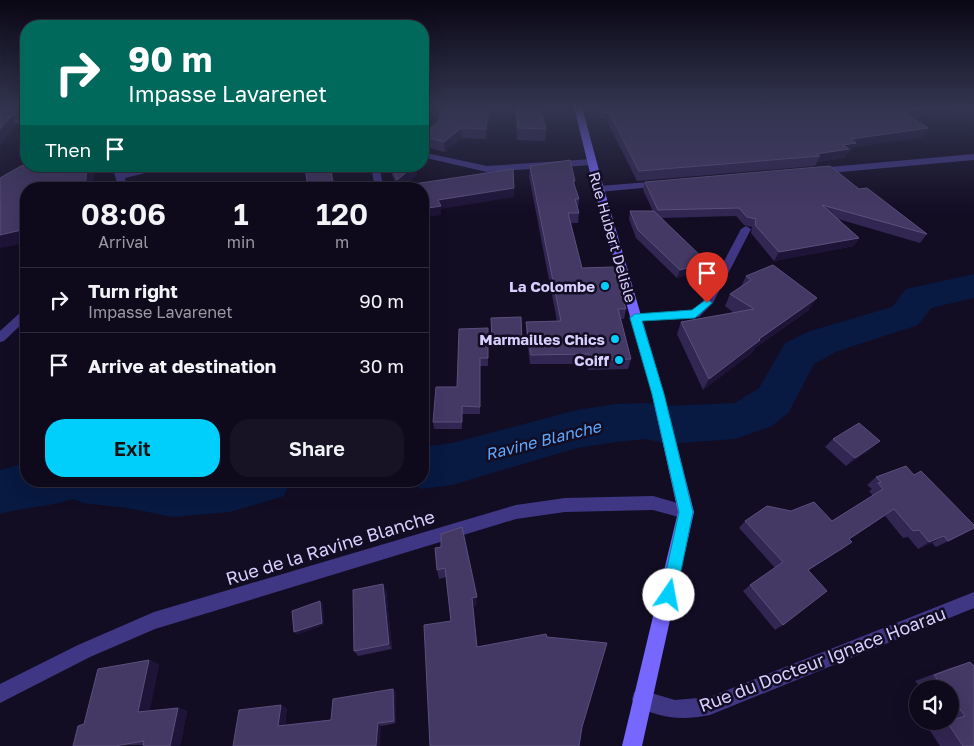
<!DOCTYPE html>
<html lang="en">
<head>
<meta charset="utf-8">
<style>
  :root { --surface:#0e0a1b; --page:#171324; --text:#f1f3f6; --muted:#9b9aa3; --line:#2e2b3a; --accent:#00cffb }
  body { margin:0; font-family:"Golos Text",sans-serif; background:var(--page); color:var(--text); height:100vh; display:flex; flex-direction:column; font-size:19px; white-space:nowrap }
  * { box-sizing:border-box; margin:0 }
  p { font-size:16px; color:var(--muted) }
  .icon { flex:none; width:28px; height:28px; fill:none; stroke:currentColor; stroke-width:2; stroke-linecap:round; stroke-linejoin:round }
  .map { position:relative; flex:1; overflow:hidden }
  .details { position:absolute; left:20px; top:182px; width:409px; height:305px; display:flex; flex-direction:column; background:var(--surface); border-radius:20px; box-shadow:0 5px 20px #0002,0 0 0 1px var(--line) }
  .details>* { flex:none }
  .hud { position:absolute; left:20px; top:20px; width:409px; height:152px; border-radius:20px; box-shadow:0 5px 20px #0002,0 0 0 1px var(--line); background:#00695c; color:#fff; overflow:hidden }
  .tools { position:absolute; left:909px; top:680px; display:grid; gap:10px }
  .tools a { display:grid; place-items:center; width:50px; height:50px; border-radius:50%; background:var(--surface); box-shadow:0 5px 20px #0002,0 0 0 1px var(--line); font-size:25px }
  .pin { position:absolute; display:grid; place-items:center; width:42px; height:42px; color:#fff; margin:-51px -21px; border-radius:50% 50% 50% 0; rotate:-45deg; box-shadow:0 0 5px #0007 }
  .pin .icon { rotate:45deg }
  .me { position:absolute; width:55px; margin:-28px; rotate:12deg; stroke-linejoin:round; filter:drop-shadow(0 0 4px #0008) }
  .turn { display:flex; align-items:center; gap:18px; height:105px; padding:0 25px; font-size:22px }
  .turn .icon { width:65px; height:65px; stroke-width:2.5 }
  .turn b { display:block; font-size:35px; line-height:42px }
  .then { display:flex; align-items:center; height:48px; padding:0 25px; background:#0003; gap:10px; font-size:19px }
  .eta { display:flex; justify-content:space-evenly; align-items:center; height:85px; text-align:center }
  .eta b { font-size:30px; font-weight:600; line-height:35px }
  .button { display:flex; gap:10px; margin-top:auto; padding:10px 25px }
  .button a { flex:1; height:58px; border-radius:20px; background:var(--accent); color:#111; font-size:20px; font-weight:600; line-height:58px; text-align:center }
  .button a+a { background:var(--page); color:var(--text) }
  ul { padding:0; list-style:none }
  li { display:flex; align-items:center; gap:15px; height:65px; padding:0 25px; border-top:1px solid var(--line) }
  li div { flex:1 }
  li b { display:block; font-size:19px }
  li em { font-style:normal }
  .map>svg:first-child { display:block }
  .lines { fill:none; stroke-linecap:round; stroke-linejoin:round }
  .river { fill:#081942; fill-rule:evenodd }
  .minor { fill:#403784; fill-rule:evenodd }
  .secondary { fill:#7667ff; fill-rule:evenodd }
  .wall { fill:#322652 }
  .shaded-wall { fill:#1e1438 }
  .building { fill:#443865; stroke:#5b507d }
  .route { fill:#00cffb; stroke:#0087a3 }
  .poi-dot { fill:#00cffb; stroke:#130d24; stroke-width:2 }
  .labels { text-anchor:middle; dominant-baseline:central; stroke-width:5; stroke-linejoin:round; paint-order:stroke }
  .street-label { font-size:15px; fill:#d9d0ff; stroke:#130d24 }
  .poi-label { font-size:15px; font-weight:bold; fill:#d9d0ff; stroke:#130d24; text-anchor:end }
  .water-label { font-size:16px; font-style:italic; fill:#5ea9ff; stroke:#130d24 }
  .near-street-label { font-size:18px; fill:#d9d0ff; stroke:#130d24 }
</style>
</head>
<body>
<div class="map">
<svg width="974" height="746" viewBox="0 0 974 746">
  <rect width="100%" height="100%" fill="#130d24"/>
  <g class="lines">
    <!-- river -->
    <path class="river" d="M 974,274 L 974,298 L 931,308 L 918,325 L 838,351 L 814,364 L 789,412 L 772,426 L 735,439 L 667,444 L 647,439 L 616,442 L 577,448 L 452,485 L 422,489 L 405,481 L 422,481 L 422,447 L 452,443 L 577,410 L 616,404 L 647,403 L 667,406 L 735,403 L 759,388 L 785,343 L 810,331 L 892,307 L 906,289 Z
      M 26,463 L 26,481 L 291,481 L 284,496 L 230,512 L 173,517 L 127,508 L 84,503 L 73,499 C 50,507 24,507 0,514 L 0,470 Z"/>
    <!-- minor -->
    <path class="minor" d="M 0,119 L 26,119 L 26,123 L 0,123 Z
      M 422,152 L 487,166 L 592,159 L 596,162 L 592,165 L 487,172 L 422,157 Z
      M 974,154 L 974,160 L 818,174 L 814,171 L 818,168 Z
      M 112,166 L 120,166 L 123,173 L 156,166 L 174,166 L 125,178 L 128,189 L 119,189 Z
      M 371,166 L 379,166 L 384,189 L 375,189 Z
      M 661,181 L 665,184 L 664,186 L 599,192 L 594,189 L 599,186 Z
      M 746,226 L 751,229 L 713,303 L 699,317 L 631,321 L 629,318 L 631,315 L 635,314 L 692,310 L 703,301 L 741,229 Z
      M 26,310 L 26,320 L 4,341 L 0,342 L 0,331 L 22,311 Z
      M 653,496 L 691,507 L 694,512 L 691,517 L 686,519 L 653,510 L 565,512 L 516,519 L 155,629 L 90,657 L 0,703 L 0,684 L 78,645 L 154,612 L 516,505 L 565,498 Z
      M 974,592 L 974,608 L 710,715 C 679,721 663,718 634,706 L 632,699 L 634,692 L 641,690 L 675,700 L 710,697 Z"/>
    <!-- secondary -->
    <path class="secondary" d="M 574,107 L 582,107 L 604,189 L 664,394 L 694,512 L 642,746 L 622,746 L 678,512 L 652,394 L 594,189 Z"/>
  </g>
  <!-- wall -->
  <path class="wall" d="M 0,107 L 26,107 L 26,113 L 23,117 L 11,117 L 17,125 L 0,145 Z
    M 491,107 L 486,139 L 462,138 L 445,152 L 422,146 L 422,135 L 439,121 Z
    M 515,107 L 540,107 L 546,129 L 545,141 L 517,140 Z
    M 597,107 L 950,107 L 949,109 L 914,118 L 928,128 L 922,137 L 853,147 L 850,152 L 847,153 L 844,158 L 817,162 L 815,166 L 637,181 L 607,121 L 602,122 Z
    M 390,166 L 417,166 L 417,175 L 400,189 L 398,189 L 391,172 Z
    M 530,166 L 575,181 L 574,185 L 579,199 L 578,209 L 579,213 L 578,223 L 571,223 L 582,268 L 626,309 L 624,319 L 621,319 L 631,359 L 628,369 L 588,370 L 587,364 L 530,364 L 526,332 L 526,322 L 557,321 L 529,176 Z
    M 645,182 L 859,189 L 927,234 L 920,243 L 838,219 L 859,238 L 854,246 L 774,261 L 751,233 L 752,227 L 744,225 L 736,216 L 662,218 L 704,269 L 677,278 L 636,238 L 629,219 L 630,211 L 653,211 L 643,190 Z
    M 746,276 L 809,310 L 755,348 L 753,352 L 703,390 L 677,334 L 681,322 L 734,313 L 725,306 L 730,294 L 741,287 Z
    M 491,318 L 522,340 L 521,345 L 492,346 Z
    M 488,328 L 488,366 L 480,366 L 480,414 L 462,414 L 462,429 L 434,429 L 433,422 L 457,387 Z
    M 833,439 L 871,449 L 846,466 L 825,447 Z
    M 876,477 L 964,534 L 936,547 L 932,543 L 918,549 L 908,537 L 903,538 L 885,516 L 850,539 L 843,549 L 808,570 L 783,625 L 775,630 L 743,591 L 750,585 L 775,568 L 739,528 L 745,521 L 832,521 L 873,496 L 869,491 L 872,489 L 867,485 Z
    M 435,548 L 477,605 L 473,606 L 477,647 L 547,637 L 582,727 L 430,746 L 451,621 L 446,577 L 439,579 L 437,570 Z
    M 386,590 L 392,649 L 358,656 L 354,651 Z
    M 149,660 L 159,665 L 149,711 L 178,708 L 187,711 L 180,746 L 143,746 L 143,745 L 73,746 L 84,724 Z
    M 970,662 L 974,746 L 940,746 L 927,726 L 941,721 L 950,721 L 950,689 L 921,689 L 915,681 L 950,668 Z
    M 393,689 L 396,693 L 396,723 L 381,726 L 233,746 L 287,708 L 285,725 L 331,720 Z"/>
  <!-- shaded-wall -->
  <path class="shaded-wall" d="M 19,107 L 26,107 L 26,113 L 23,117 L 17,109 Z
    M 489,107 L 491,107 L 486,139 L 486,129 Z
    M 930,107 L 950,107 L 949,109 L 900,122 L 905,113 Z
    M 609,112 L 607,121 L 602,122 L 603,113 Z
    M 11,116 L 17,125 L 0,145 L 0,129 Z
    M 461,128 L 462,138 L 445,152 L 444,142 Z
    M 928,128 L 922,137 L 853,147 L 850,152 L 847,153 L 844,158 L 817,162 L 820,156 L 816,154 L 843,145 L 851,139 Z
    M 87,166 L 95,166 L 93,189 L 85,189 Z
    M 413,166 L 417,166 L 417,175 L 400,189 L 399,189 L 397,180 Z
    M 514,188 L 514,197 L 441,209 L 441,215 L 422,218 L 422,209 L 438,200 Z
    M 26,229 L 26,243 L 0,248 L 0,235 Z
    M 859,238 L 854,246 L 774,261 L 779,252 Z
    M 707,262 L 704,269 L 677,278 L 680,270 Z
    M 817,298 L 809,310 L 755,348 L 753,352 L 703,390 L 709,379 L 759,339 Z
    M 880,441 L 871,449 L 846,466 L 855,458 Z
    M 894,509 L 885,516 L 840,546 L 849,539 Z
    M 974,528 L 964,534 L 936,547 Z
    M 944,536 L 932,543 L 918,549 L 929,542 Z
    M 852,542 L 843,549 L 799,576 L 808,570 Z
    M 383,584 L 386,590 L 392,649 L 389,644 Z
    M 477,597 L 477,605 L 473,606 L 472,598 Z
    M 320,601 L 323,604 L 324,625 L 297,635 L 294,632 Z
    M 149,660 L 159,665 L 149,715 L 138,712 Z
    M 393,689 L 396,693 L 396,723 L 394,721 Z
    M 281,705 L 287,708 L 284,729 L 278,726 Z
    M 178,708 L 187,711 L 180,746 L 170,746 Z
    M 378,723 L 381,726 L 380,746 L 376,746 Z"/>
  <!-- building -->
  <path class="building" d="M 0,107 L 19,107 L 17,109 L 0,109 Z
    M 444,107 L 489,107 L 486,129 L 461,128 L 444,142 L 422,136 L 422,135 L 439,121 Z
    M 516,107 L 540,107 L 546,129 L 518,128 Z
    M 601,107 L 930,107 L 905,113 L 928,128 L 851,139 L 856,143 L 843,145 L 849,149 L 816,154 L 820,156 L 639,171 L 609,112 L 603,113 Z
    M 0,116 L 11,116 L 0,129 Z
    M 570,160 L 575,181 L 573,181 L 579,199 L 575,199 L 579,213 L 568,213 L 582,268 L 613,267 L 626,309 L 618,309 L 631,359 L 590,361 L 589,354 L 531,355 L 526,322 L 561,321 L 530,166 Z
    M 26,165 L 26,166 L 87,166 L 85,189 L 26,189 L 26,229 L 0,235 L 0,178 L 21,166 Z
    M 305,166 L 330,166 L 333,182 L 338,182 L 339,189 L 308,189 Z
    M 391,166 L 414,166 L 397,180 Z
    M 830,166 L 859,189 L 867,188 L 927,234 L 822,205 L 859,238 L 779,252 L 755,225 L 756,219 L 747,217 L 739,208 L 658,210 L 645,182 Z
    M 513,169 L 514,188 L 438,200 L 441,206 L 422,209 L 422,189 L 408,189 L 407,185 Z
    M 630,211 L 654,211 L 707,262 L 680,270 L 638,230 Z
    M 773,265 L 817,298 L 759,339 L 760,340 L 709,379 L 681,322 L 754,309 L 730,294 L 751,280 L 746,276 Z
    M 521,317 L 522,340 L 492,341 L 491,318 Z
    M 488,328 L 488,358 L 480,358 L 480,407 L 462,406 L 462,422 L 433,422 L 436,387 L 457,387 L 459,329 Z
    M 859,423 L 880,441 L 855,458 L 833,439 Z
    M 906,466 L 914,475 L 921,471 L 974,525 L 974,528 L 948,541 L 944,536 L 929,542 L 919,530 L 913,531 L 894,509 L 849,539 L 852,542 L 808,570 L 827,591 L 783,625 L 750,585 L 783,562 L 745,521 L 767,506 L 791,511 L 814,502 L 832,521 L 883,489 L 878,483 L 881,482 L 876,477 Z
    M 462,527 L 477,597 L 472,598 L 477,647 L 546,634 L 547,637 L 607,643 L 582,727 L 579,746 L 430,746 L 424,625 L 451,621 L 445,568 L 437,570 L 435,548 L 441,547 L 441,534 Z
    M 383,584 L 389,644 L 354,651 L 353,590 Z
    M 320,601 L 322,623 L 294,632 L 292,611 Z
    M 149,660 L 138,712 L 178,708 L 170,746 L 143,746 L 144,741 L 115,746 L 73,746 L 78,726 L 84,724 L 98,669 Z
    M 970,662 L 974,666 L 974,746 L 963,746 L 947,722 L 965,716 L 950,696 L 950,689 L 944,689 L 934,675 Z
    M 393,689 L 394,721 L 378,723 L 376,746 L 233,746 L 239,710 L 281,705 L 278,726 L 331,720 L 333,699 Z"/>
  <!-- sky -->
  <linearGradient id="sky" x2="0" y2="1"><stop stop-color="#0a0714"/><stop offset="0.51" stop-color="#333550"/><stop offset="1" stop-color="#333550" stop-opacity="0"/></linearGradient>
  <rect width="974" height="211" fill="url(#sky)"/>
  <!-- route -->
  <path class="route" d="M 707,299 L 712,303 L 695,318 L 642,321 L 664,394 L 693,512 L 676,595 L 674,600 L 669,602 L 663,600 L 661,595 L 679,512 L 652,394 L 630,318 L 635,314 L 692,310 Z"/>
  <!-- markers -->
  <g class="poi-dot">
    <circle cx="605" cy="286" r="5"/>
    <circle cx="615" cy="339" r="5"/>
    <circle cx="619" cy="360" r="5"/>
  </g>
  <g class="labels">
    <!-- street labels -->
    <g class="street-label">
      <text transform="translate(613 237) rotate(74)">Rue Hubert Delisle</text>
    </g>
    <!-- poi labels -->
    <g class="poi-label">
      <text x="595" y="286">La Colombe</text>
      <text x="605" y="339">Marmailles Chics</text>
      <text x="609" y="360">Coiff</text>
    </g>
    <!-- water labels -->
    <g class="water-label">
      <text transform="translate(543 440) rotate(-14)">Ravine Blanche</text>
    </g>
    <!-- near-street labels -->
    <g class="near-street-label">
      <text transform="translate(330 547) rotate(-17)">Rue de la Ravine Blanche</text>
      <text transform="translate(822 659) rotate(-21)">Rue du Docteur Ignace Hoarau</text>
    </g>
  </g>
</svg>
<div class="tools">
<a><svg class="icon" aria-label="sound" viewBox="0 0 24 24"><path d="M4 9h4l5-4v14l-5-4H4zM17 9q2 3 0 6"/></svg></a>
</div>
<div class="pin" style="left:707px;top:303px;background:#d93025"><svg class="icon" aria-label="arrive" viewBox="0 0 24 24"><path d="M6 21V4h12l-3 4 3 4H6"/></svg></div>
<svg class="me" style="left:669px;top:595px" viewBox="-20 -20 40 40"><circle r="19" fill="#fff"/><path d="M0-13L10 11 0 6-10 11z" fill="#00cffb"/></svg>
<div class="hud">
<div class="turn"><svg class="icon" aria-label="right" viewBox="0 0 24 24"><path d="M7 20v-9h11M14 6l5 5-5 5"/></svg><div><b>90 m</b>Impasse Lavarenet</div></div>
<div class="then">Then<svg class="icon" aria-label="arrive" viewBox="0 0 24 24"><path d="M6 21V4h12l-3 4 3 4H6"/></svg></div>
</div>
<section class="details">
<div class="eta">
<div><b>08:06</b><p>Arrival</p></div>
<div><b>1</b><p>min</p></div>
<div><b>120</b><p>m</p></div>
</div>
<ul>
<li><svg class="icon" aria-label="right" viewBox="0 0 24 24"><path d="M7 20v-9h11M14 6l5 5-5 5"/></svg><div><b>Turn right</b><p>Impasse Lavarenet</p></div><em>90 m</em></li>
<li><svg class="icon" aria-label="arrive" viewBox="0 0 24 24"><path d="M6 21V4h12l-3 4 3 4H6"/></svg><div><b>Arrive at destination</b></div><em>30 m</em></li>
</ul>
<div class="button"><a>Exit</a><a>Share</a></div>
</section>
</div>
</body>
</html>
